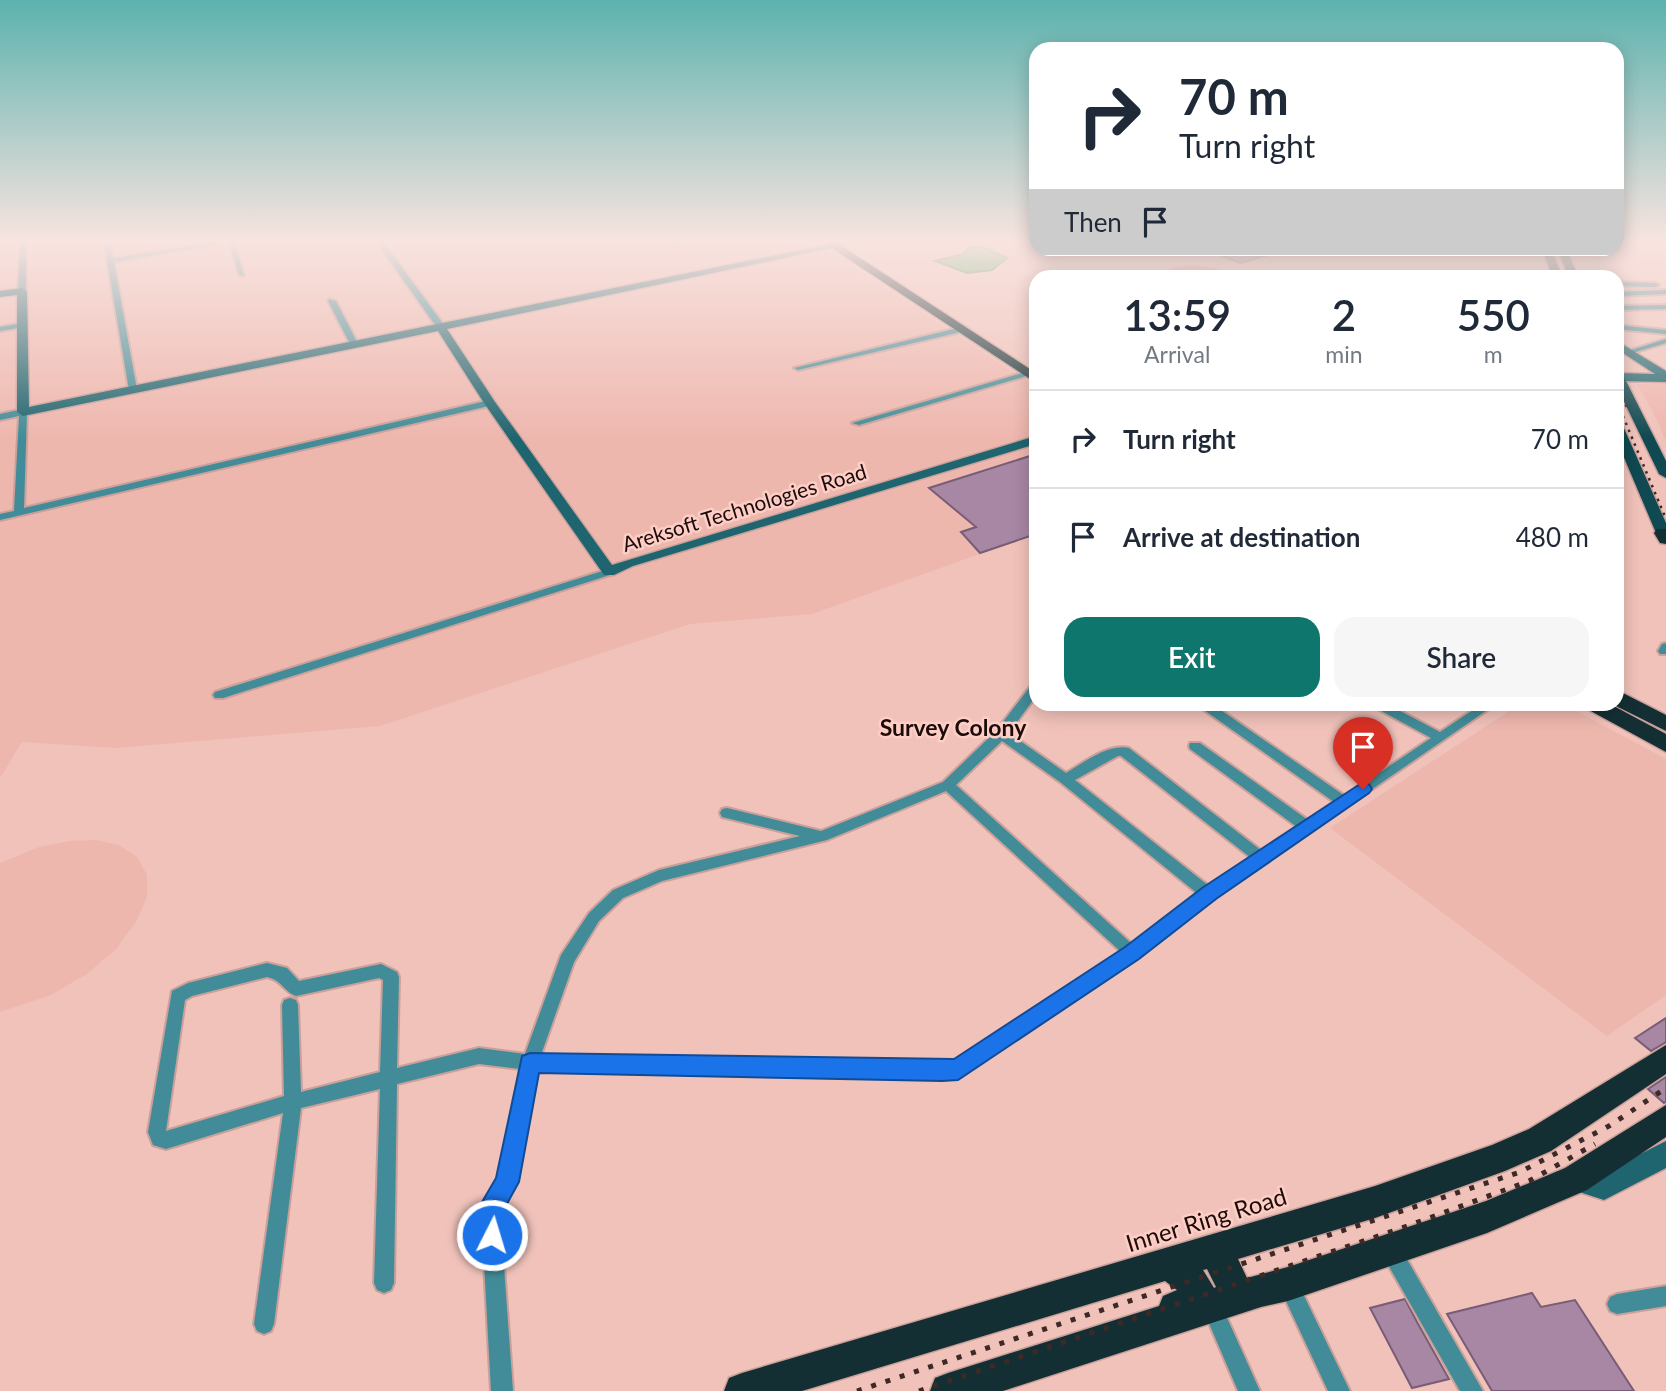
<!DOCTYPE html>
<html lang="en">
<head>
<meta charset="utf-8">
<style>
  :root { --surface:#fff; --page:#f6f6f7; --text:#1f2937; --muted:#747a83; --line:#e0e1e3; --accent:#0f766e }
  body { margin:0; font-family:Lato,sans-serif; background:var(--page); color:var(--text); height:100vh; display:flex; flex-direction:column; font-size:26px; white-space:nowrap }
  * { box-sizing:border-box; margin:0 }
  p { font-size:23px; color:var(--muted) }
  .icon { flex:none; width:38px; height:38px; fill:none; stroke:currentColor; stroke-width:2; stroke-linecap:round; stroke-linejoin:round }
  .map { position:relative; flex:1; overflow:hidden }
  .drawer { position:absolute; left:1029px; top:270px; width:595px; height:441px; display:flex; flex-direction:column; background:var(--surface); border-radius:21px; box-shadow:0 4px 18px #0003 }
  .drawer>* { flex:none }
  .top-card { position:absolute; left:1029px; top:42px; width:595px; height:214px; border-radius:21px; box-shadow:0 4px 18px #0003; background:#fff; color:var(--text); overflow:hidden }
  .pin { position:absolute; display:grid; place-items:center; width:60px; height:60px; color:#fff; margin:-72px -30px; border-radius:50% 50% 50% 0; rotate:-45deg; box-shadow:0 0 7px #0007 }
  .pin .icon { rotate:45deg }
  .me { position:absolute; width:77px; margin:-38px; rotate:5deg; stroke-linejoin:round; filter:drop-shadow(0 0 5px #0008) }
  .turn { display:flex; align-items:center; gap:24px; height:147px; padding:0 35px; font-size:32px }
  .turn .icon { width:91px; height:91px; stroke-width:2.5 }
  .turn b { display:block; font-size:49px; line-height:60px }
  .then { display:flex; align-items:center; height:66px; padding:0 35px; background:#0003; gap:14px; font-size:26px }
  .eta { display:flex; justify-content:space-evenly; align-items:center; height:119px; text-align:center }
  .eta b { font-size:42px; font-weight:600; line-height:49px }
  .action { display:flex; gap:14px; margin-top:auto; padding:14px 35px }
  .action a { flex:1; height:80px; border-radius:21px; background:var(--accent); color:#fff; font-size:28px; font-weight:600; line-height:80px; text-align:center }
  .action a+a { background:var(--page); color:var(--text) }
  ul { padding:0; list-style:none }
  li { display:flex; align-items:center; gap:21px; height:98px; padding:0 35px; border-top:2px solid var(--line) }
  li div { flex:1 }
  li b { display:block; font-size:26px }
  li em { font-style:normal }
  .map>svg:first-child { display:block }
  .built { fill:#eeb7ae }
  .green { fill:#f58171 }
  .water { fill:#2aaf56; stroke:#267e3f; stroke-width:2 }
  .building { fill:#a787a3; stroke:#795c76; stroke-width:2 }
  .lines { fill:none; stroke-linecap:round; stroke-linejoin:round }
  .street-casing { stroke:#caa19a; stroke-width:4 }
  .secondary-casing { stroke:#caa19a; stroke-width:3 }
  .primary-casing { stroke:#caa19a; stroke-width:3 }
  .highway-casing { stroke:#caa19a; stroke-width:3 }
  .street { fill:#418c98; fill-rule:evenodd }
  .secondary { fill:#1f656f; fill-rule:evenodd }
  .primary { fill:#104951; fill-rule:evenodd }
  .highway { fill:#142f34; fill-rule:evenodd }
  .rail-far2 { stroke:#3d2925; stroke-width:2; stroke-dasharray:2 4.5; stroke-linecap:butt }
  .rail-far1 { stroke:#3d2925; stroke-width:2.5; stroke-dasharray:2.5 5; stroke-linecap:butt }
  .rail { stroke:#3d2925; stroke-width:5; stroke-dasharray:5 10; stroke-linecap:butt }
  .route { fill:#1a73e8; stroke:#114b97; stroke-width:2 }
  .labels { text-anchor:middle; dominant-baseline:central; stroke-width:5; stroke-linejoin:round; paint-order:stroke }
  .street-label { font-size:21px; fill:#1b0c09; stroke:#fecec6 }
  .neighbourhood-label { font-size:23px; font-weight:bold; fill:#1b0c09; stroke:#fecec6 }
  .near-street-label { font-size:24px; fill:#1b0c09; stroke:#fecec6 }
</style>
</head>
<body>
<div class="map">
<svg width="1666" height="1391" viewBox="0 0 1666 1391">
  <rect width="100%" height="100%" fill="#f0c2ba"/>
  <!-- built -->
  <path class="built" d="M 0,243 L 818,243 L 1036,387 L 1036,528 L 985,552 L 812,614 L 690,624 L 380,726 L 116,748 L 22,742 L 0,778 Z
    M 1637,384 L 1666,384 L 1666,441 L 1657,420 Z
    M 1520,704 L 1563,704 L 1666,759 L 1666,995 L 1607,1036 L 1330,828 Z
    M 96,840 L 119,845 L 137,857 L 147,875 L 147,897 L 136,922 L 116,949 L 87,974 L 51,995 L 0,1012 L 0,863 L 39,847 L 69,841 Z"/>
  <!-- green -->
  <path class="green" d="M 1192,265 L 1215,268 L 1239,276 L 1160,276 L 1172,268 Z"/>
  <!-- water -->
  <path class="water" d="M 969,247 L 983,247 L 1007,258 L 992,270 L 967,273 L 935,261 L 963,254 Z"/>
  <!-- building -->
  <path class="building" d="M 1244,248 L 1264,256 L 1240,263 L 1205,249 Z
    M 1036,454 L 1036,534 L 980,553 L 961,532 L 976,527 L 929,488 Z
    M 1666,1018 L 1666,1042 L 1651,1051 L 1635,1038 Z
    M 1666,1077 L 1666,1102 L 1664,1103 L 1648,1089 Z
    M 1532,1293 L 1541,1307 L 1575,1300 L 1634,1391 L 1492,1391 L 1447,1314 Z
    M 1405,1299 L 1417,1322 L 1449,1379 L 1412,1388 L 1370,1308 Z"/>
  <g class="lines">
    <defs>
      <path id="street" d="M 20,243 L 26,243 L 26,291 L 22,293 L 18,291 Z
        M 104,243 L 110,243 L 113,258 L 209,243 L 228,243 L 114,262 L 137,390 L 133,393 L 129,390 Z
        M 229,243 L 235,243 L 244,276 L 239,275 Z
        M 377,243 L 384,243 L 444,325 L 444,329 L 438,329 Z
        M 670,243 L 682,243 L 672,247 L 669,245 Z
        M 1617,282 L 1655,283 L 1659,285 L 1655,287 L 1617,286 Z
        M 1666,290 L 1666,294 L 1617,296 L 1617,292 Z
        M 329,299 L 336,301 L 358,344 L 357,346 L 350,344 L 328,301 Z
        M 1666,305 L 1666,309 L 1617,310 L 1617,306 Z
        M 22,323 L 25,323 L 25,327 L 0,331 L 0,327 Z
        M 1617,325 L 1666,330 L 1666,334 L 1617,329 Z
        M 962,327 L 965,327 L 965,331 L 798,370 L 794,368 Z
        M 1666,339 L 1666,343 L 1629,354 L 1625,352 Z
        M 1026,372 L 1033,374 L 859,425 L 852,423 Z
        M 490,400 L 493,401 L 493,405 L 0,520 L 0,514 L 14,511 L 19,416 L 0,420 L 0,414 L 23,409 L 27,412 L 24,508 Z
        M 609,569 L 613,570 L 614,572 L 613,574 L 223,698 L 215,698 L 213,695 L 215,692 Z
        M 1666,643 L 1666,654 L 1660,654 L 1658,651 L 1662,644 Z
        M 1036,683 L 1036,696 L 1009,733 L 1066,773 C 1083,763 1108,743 1129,748 L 1262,851 L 1297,827 L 1190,749 L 1189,746 L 1190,743 L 1200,743 L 1308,820 L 1334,802 L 1204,710 L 1202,707 L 1204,704 L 1212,704 L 1345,796 L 1431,738 L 1374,707 L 1372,704 L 1387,704 L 1440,732 L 1482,704 L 1496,704 L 1214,898 L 1137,958 L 958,1077 L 942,1079 L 537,1071 L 516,1182 L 500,1211 L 513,1391 L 491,1391 L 481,1209 L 498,1179 L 520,1069 L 479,1064 L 397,1084 L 394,1283 L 391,1290 L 384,1293 L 377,1290 L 374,1283 L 380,1089 L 301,1108 L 274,1324 L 271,1331 L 264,1334 L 257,1331 L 254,1324 L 283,1113 L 166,1149 L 153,1145 L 148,1132 L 172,991 L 188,983 L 267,963 L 287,968 L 299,981 L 381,964 L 397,972 L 399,977 L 397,1068 L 479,1048 L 525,1054 L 561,955 L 589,913 L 613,890 L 659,870 L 800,836 L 722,817 L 720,813 L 722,809 L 727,808 L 821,831 L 943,782 L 996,731 L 1032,684 ZM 1002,741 L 1060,782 L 1198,894 L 1132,944 L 956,785 ZM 1118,756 L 1121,756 L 1251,858 L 1209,886 L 1075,780 ZM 946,791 L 1121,952 L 955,1061 L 942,1063 L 541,1055 L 574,962 L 599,921 L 623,898 L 662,881 L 827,840 ZM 267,977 C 282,980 283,991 296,996 L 379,978 L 383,980 L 380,1072 L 301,1092 L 298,1005 L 296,1000 L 290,998 L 284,1000 L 282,1005 L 284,1096 L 166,1131 L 185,1000 L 192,996 Z
        M 1390,1239 L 1397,1242 L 1483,1391 L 1460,1391 L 1383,1256 L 1380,1249 L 1383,1242 Z
        M 1288,1274 L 1295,1277 L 1350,1391 L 1328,1391 L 1278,1284 L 1281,1277 Z
        M 1666,1286 L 1666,1306 L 1617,1314 L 1610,1311 L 1607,1304 L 1610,1297 L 1617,1294 Z
        M 1212,1297 L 1219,1300 L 1260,1391 L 1238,1391 L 1202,1307 L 1205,1300 Z"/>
      <path id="secondary" d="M 835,243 L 846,245 L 447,329 L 495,402 L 612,565 L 1036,436 L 1036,444 L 633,566 L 614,575 L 604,575 L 484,403 L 438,331 L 23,416 L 17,412 L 17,295 L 0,297 L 0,291 L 22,288 L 27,291 L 29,407 Z
        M 1617,341 L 1666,371 L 1666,382 L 1617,381 L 1617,373 L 1655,374 L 1617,349 Z
        M 1666,1141 L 1666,1168 L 1604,1200 L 1567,1188 L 1563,1179 L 1567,1170 L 1576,1166 L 1603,1173 Z"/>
      <path id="primary" d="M 1542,248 L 1551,248 L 1562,276 L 1552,276 Z
        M 1557,248 L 1566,248 L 1578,276 L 1568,276 Z
        M 1617,371 L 1623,375 L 1666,461 L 1666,478 L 1659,474 L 1617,387 Z
        M 1617,422 L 1623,426 L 1666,523 L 1666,537 L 1658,536 L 1656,533 L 1617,441 Z"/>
      <path id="highway" d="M 824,243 L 837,243 L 1036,373 L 1036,383 Z
        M 1657,529 L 1666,529 L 1666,544 L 1660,543 L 1654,533 Z
        M 1617,690 L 1666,715 L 1666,731 L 1612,704 L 1617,704 Z
        M 1583,704 L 1610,704 L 1666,734 L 1666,752 L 1587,709 Z
        M 1666,1045 L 1666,1074 L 1551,1151 L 1505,1171 L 1375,1218 L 1238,1259 L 1247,1278 L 1288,1267 L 1486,1201 L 1565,1168 L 1666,1105 L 1666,1137 L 1587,1190 L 1487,1233 L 1288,1301 L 1261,1307 L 1003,1391 L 930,1391 L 935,1378 L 948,1373 L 1159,1306 L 1163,1296 L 1177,1290 L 1165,1281 L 802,1391 L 724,1391 L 729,1378 L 742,1373 L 1375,1186 L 1492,1145 L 1529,1129 ZM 1207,1269 L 1216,1287 L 1214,1288 L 1203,1270 Z"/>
    </defs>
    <!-- street casing -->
    <use href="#street" class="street-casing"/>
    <!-- secondary casing -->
    <use href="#secondary" class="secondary-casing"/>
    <!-- primary casing -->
    <use href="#primary" class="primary-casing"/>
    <!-- highway casing -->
    <use href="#highway" class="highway-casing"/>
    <!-- street -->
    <use href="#street" class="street"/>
    <!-- secondary -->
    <use href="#secondary" class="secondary"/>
    <!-- primary -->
    <use href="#primary" class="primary"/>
    <!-- highway -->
    <use href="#highway" class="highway"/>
    <!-- rail-far2 -->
    <path class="rail-far2" d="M 1559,248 L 1571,276"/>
    <!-- rail-far1 -->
    <path class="rail-far1" d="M 1617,384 L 1628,410
      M 1617,402 L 1666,519"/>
    <!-- rail -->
    <path class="rail" d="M 857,1391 L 1520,1172 L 1609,1126 L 1666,1088
      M 919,1391 L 1402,1228 L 1529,1181 L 1595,1144"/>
  </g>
  <!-- sky -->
  <linearGradient id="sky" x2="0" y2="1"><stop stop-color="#5cb2ae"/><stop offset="0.55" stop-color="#f8e4e0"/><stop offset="1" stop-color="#f8e4e0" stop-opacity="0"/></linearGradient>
  <rect width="1666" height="438" fill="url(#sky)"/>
  <!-- route -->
  <path class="route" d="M 1363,782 L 1369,784 L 1372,789 L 1369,793 L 1216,899 L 1139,959 L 958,1080 L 942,1081 L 539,1073 L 519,1182 L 503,1211 L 504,1235 L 501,1244 L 492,1247 L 483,1244 L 480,1235 L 478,1209 L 496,1178 L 522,1056 L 530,1053 L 954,1059 L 1125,947 L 1202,888 Z"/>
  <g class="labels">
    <!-- street labels -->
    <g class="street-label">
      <text transform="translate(744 507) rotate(-17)">Areksoft Technologies Road</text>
    </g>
    <!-- neighbourhood labels -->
    <g class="neighbourhood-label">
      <text x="953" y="727">Survey Colony</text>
    </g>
    <!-- near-street labels -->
    <g class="near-street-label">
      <text transform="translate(1206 1219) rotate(-17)">Inner Ring Road</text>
    </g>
  </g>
</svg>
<div class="pin" style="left:1363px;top:789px;background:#d93025"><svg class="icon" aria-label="arrive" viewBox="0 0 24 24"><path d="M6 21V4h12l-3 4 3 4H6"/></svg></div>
<svg class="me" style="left:492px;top:1235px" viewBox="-20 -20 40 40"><circle r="17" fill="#1a73e8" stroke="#fff" stroke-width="3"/><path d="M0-11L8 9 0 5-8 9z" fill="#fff"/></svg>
<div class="top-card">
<div class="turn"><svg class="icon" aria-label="right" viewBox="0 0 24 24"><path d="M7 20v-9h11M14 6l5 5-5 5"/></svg><div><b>70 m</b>Turn right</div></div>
<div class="then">Then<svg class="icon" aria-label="arrive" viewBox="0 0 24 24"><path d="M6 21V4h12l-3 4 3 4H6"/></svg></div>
</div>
<section class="drawer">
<div class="eta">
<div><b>13:59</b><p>Arrival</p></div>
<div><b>2</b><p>min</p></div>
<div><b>550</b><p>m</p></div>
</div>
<ul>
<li><svg class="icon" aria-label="right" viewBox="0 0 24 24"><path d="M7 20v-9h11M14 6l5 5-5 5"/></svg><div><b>Turn right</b></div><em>70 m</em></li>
<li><svg class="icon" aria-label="arrive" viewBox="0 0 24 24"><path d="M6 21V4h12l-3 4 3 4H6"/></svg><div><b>Arrive at destination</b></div><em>480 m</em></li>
</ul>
<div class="action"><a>Exit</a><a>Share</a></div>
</section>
</div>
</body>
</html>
